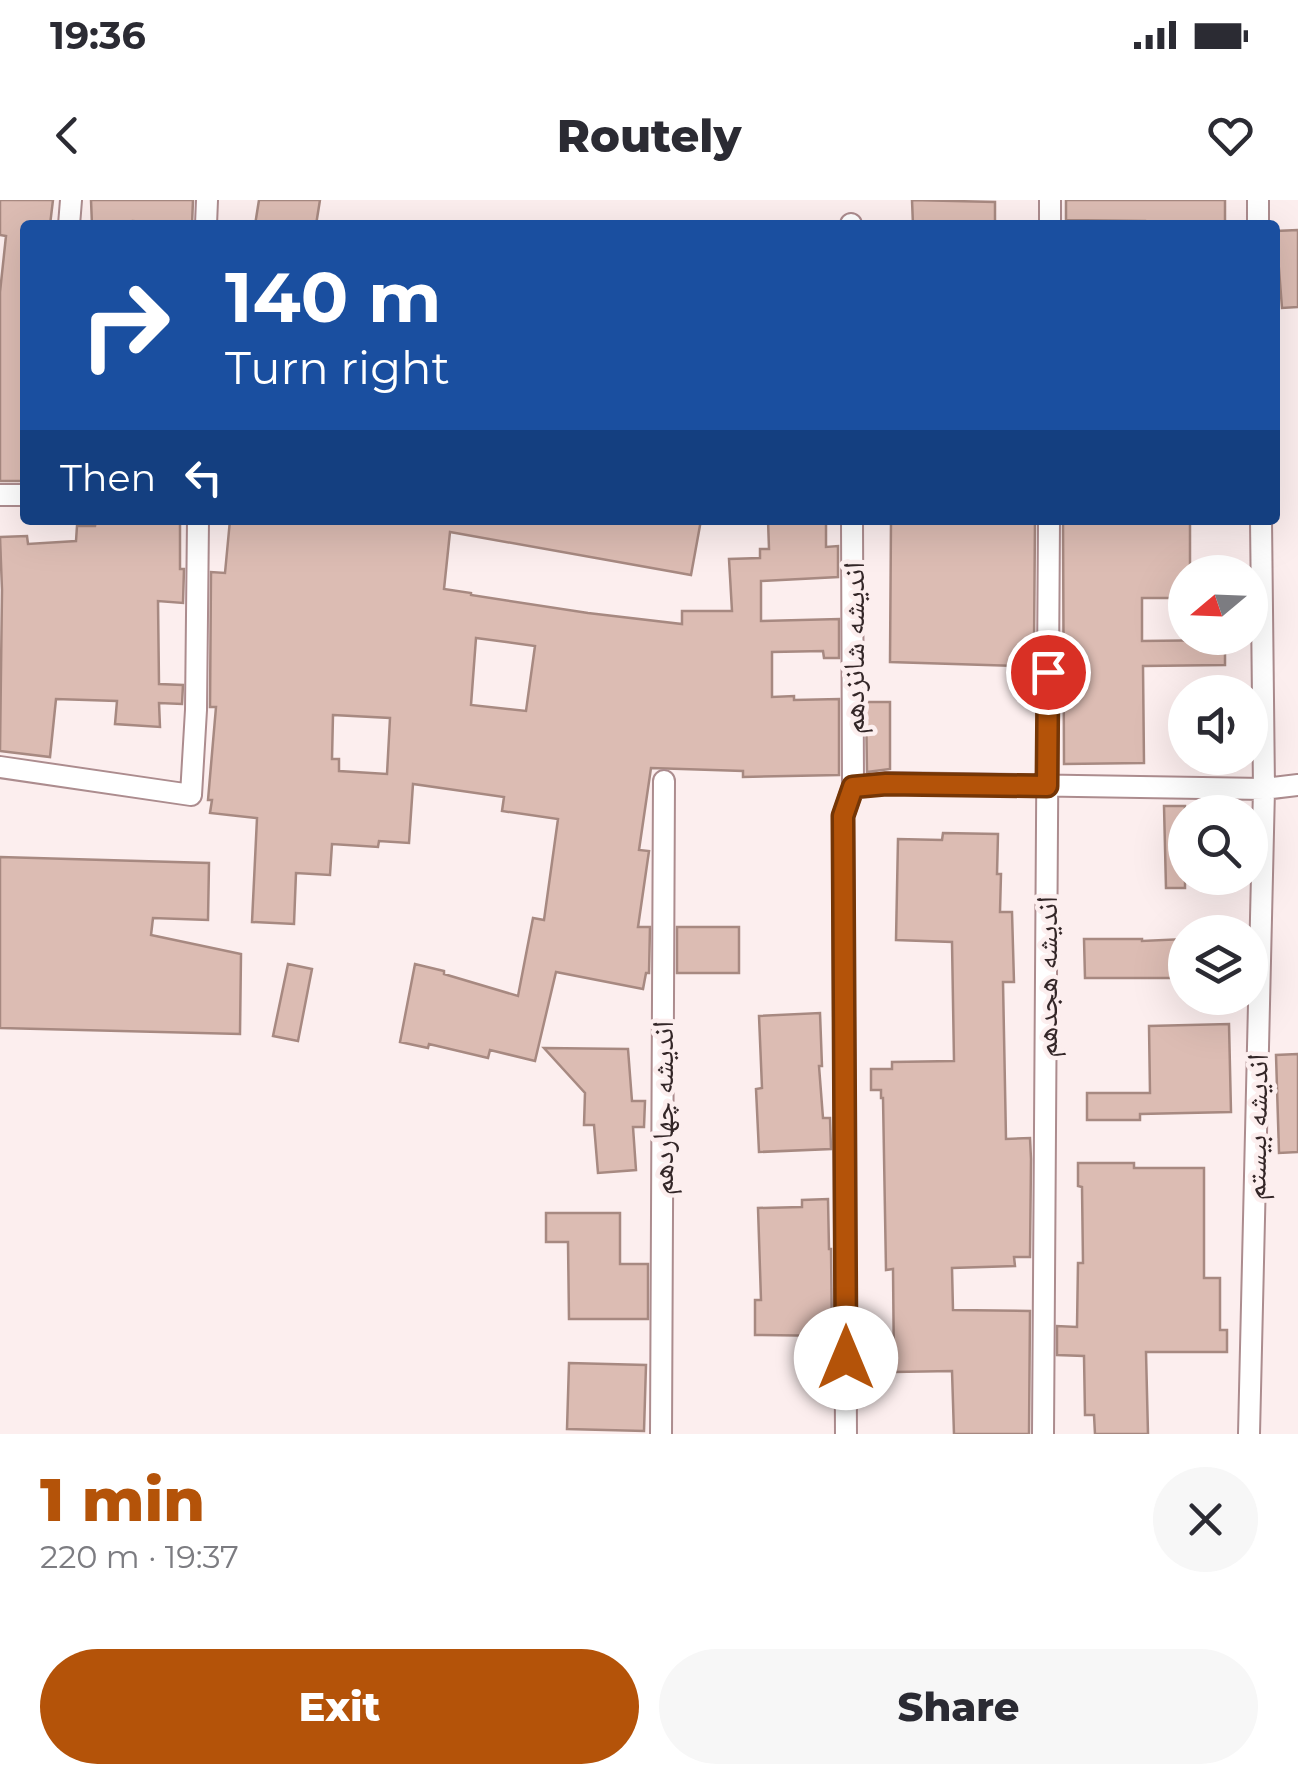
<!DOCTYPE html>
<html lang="en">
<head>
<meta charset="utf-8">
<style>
  :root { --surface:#fff; --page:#f7f7f7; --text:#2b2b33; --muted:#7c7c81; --accent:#b45309 }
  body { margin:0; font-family:Montserrat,"Noto Naskh Arabic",sans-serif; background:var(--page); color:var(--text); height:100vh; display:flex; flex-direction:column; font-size:38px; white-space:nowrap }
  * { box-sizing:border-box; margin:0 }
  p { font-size:32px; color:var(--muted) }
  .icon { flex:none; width:55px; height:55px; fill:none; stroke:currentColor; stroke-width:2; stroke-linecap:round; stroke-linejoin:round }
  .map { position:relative; height:1234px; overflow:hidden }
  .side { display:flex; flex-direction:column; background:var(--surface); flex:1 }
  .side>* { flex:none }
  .hud { position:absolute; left:20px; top:20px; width:1260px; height:305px; border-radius:10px; box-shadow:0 10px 40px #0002; background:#1a4fa0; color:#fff; overflow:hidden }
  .needle { width:65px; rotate:251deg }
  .controls { position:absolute; left:1168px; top:355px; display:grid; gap:20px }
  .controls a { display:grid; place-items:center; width:100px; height:100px; border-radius:50%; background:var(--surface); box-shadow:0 10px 40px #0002; font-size:50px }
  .pin { position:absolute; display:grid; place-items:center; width:85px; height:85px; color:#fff; margin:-42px; border:5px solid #fff; border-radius:50%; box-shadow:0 2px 10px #0007 }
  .me { position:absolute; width:110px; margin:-55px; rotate:0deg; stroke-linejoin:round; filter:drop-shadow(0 0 8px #0008) }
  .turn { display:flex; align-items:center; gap:35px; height:210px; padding:0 40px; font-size:45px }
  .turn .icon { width:130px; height:130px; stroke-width:2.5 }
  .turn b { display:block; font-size:70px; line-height:85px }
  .then { display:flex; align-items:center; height:95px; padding:0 40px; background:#0003; gap:20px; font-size:38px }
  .round { display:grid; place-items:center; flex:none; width:105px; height:105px; border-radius:52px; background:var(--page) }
  .summary { display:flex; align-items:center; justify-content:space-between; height:170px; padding:0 40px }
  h1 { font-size:60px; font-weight:800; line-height:75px; color:var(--accent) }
  .button { display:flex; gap:20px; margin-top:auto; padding:20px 40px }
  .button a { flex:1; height:115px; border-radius:60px; background:var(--accent); color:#fff; font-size:40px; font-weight:800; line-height:115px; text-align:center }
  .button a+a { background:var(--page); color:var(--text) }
  .status { display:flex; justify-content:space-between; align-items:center; height:70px; padding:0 50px; background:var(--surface); direction:ltr }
  .status svg { height:28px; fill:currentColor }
  header { display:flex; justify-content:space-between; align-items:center; height:130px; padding:0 40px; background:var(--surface); font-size:45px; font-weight:800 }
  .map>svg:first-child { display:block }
  .building { fill:#dcbcb3; stroke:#a78981; stroke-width:2.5; fill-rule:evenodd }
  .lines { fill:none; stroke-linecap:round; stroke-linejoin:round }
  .minor-casing { stroke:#ac8c8e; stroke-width:24 }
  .minor { stroke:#fff; stroke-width:20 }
  .route-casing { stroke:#753606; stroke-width:25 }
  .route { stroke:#b45309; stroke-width:18 }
  .labels { text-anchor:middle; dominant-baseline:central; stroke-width:9; stroke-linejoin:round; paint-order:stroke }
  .street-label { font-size:30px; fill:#332627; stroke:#fceeee }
</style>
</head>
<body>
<div class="status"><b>19:36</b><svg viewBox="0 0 49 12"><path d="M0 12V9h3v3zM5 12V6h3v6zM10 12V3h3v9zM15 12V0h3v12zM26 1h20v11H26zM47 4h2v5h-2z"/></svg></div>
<header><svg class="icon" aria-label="back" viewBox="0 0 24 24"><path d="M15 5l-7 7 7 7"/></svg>Routely<svg class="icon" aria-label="heart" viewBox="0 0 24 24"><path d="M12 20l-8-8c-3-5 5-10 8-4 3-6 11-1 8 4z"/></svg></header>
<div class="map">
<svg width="1298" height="1234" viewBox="0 0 1298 1234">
  <rect width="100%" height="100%" fill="#fceeee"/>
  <!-- building -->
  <path class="building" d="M 0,0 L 53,0 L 50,25 L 25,25 L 25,281 L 0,281 L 0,92 L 6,36 L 0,35 Z
    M 91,0 L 193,0 L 192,25 L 133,21 L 133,25 L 92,25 Z
    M 259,0 L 320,0 L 316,25 L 255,25 Z
    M 912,0 L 995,2 L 995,25 L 913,25 Z
    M 1066,0 L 1225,0 L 1225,25 L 1145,25 L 1145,21 L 1066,20 Z
    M 1298,30 L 1298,107 L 1282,108 L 1276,31 Z
    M 96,320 L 180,320 L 180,369 L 184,369 L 183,403 L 158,401 L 159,484 L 183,485 L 182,504 L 159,503 L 160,527 L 115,524 L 117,501 L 56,499 L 50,557 L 0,551 L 2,390 L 0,337 L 27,336 L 28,344 L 76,341 L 77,326 L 95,326 Z
    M 230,320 L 701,320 L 691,375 L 450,332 L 444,389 L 471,393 L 471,395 L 588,413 L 682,424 L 682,411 L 732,411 L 729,359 L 760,358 L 760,349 L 769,349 L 768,320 L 826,320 L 826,347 L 838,346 L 838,377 L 761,381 L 761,421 L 839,419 L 839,458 L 824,458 L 823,451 L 772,452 L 772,497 L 794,496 L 794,500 L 839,499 L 839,575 L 743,577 L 743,571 L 651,568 L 639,650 L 649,651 L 638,727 L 650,727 L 649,773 L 646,773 L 643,789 L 556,772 L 535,861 L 490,850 L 488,858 L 429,844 L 428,848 L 400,842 L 415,764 L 444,771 L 444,774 L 518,796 L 533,718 L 544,720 L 558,619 L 502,611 L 504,597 L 413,584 L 409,643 L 379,641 L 378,647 L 332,644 L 330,675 L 296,673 L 294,724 L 252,722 L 257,618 L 210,613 L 212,600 L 208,600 L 216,507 L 210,507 L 211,372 L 225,373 ZM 476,438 L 535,446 L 526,511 L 471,505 ZM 333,515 L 390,518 L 387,574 L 339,571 L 339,559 L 332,559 Z
    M 891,320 L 1035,320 L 1034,445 L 1019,444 L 1019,466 L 890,462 Z
    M 1063,320 L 1190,320 L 1190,372 L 1185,372 L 1185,398 L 1142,398 L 1142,441 L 1225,440 L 1225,465 L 1143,466 L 1144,563 L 1064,564 Z
    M 866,502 L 890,502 L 890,569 L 867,572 Z
    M 1164,606 L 1185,606 L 1185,688 L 1166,688 Z
    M 943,633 L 998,634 L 997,674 L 1001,674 L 1000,712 L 1012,712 L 1014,782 L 1003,782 L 1006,939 L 1030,938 L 1031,959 L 1030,1057 L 1014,1057 L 1015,1066 L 952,1068 L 953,1110 L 1030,1111 L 1029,1234 L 954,1234 L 952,1171 L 894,1172 L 893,1069 L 886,1070 L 883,898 L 881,898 L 881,890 L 871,890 L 871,869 L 892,869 L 892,862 L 954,861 L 952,742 L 896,740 L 898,639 L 942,640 Z
    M 0,657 L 209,663 L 208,720 L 153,718 L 151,735 L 241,754 L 240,834 L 0,828 Z
    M 677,727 L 739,727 L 739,773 L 677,773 Z
    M 1084,739 L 1142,739 L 1142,741 L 1185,739 L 1185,778 L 1085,778 Z
    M 288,764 L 312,769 L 298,841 L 273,836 Z
    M 820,813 L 822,866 L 819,866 L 823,918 L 830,918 L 831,949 L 759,952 L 756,889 L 762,888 L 759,816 Z
    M 1229,824 L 1231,912 L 1140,914 L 1140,920 L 1087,920 L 1087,893 L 1150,893 L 1149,826 Z
    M 544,848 L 628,849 L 632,901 L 645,901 L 644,927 L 633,927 L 636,970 L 598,973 L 594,925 L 584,925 L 585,893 Z
    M 1298,854 L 1298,952 L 1279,953 L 1276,855 Z
    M 1078,963 L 1134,963 L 1134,968 L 1204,968 L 1204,1078 L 1220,1078 L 1220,1130 L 1227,1130 L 1227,1152 L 1146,1152 L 1148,1234 L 1095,1234 L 1094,1215 L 1085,1215 L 1084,1156 L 1057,1155 L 1057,1126 L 1077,1127 L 1078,1063 L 1083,1063 L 1082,987 L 1078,986 Z
    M 828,999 L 829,1049 L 831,1049 L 832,1136 L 755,1135 L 755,1100 L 761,1100 L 758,1008 L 802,1007 L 802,1000 Z
    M 546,1013 L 620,1013 L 620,1064 L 648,1064 L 648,1119 L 569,1119 L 568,1042 L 546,1042 Z
    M 569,1163 L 646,1165 L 644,1231 L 567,1229 Z"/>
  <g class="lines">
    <defs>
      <path id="minor" d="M 1258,0 L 1258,25
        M 851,24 L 851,25
        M 69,25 L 71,0
        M 206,25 L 207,0
        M 1050,25 L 1050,0
        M 0,295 L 25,295
        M 0,567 L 191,595 L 196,510 L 198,320
        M 853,587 L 887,583 L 1264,589 L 1298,585
        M 661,1234 L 664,581
        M 846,1234 L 843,616 L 853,587 L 852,320
        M 1043,1234 L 1049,320
        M 1249,1234 L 1264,589 L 1261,320"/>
    </defs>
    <!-- minor casing -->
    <use href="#minor" class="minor-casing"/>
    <!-- minor -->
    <use href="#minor" class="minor"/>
  </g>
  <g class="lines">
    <defs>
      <path id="route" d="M 846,1158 L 843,616 L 853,587 L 886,584 L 1047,586 L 1048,472"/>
    </defs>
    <!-- route casing -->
    <use href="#route" class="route-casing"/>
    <!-- route -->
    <use href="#route" class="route"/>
  </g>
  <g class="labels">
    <!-- street labels -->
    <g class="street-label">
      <text transform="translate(853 448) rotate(-90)">اندیشه شانزدهم</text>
      <text transform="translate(1046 777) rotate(-90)">اندیشه هجدهم</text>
      <text transform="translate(662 908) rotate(-90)">اندیشه چهاردهم</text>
      <text transform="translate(1256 927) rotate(-89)">اندیشه بیستم</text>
    </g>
  </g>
</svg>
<div class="controls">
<a><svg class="needle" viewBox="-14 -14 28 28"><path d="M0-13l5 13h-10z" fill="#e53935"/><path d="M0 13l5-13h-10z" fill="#7c7c81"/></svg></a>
<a><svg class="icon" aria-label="sound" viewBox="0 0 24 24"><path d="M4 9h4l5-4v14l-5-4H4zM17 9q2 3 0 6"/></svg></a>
<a><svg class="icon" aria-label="search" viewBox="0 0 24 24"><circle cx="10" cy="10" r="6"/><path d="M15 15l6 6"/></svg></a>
<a><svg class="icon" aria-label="layers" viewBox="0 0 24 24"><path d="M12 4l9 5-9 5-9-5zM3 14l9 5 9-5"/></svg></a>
</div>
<div class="pin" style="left:1048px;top:472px;background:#d93025"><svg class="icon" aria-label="arrive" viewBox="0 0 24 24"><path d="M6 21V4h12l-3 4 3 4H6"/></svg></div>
<svg class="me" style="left:846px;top:1158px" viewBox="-20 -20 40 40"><circle r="19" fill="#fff"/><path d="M0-13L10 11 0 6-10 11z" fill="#b45309"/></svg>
<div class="hud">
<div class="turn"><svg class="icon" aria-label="right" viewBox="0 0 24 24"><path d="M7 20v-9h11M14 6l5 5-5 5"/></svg><div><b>140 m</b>Turn right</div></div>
<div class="then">Then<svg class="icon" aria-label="left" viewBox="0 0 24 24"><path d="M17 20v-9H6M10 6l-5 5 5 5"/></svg></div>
</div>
</div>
<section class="side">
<div class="summary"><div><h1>1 min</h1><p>220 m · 19:37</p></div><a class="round"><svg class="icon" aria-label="close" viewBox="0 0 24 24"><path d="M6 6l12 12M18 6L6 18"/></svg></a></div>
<div class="button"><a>Exit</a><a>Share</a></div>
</section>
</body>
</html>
